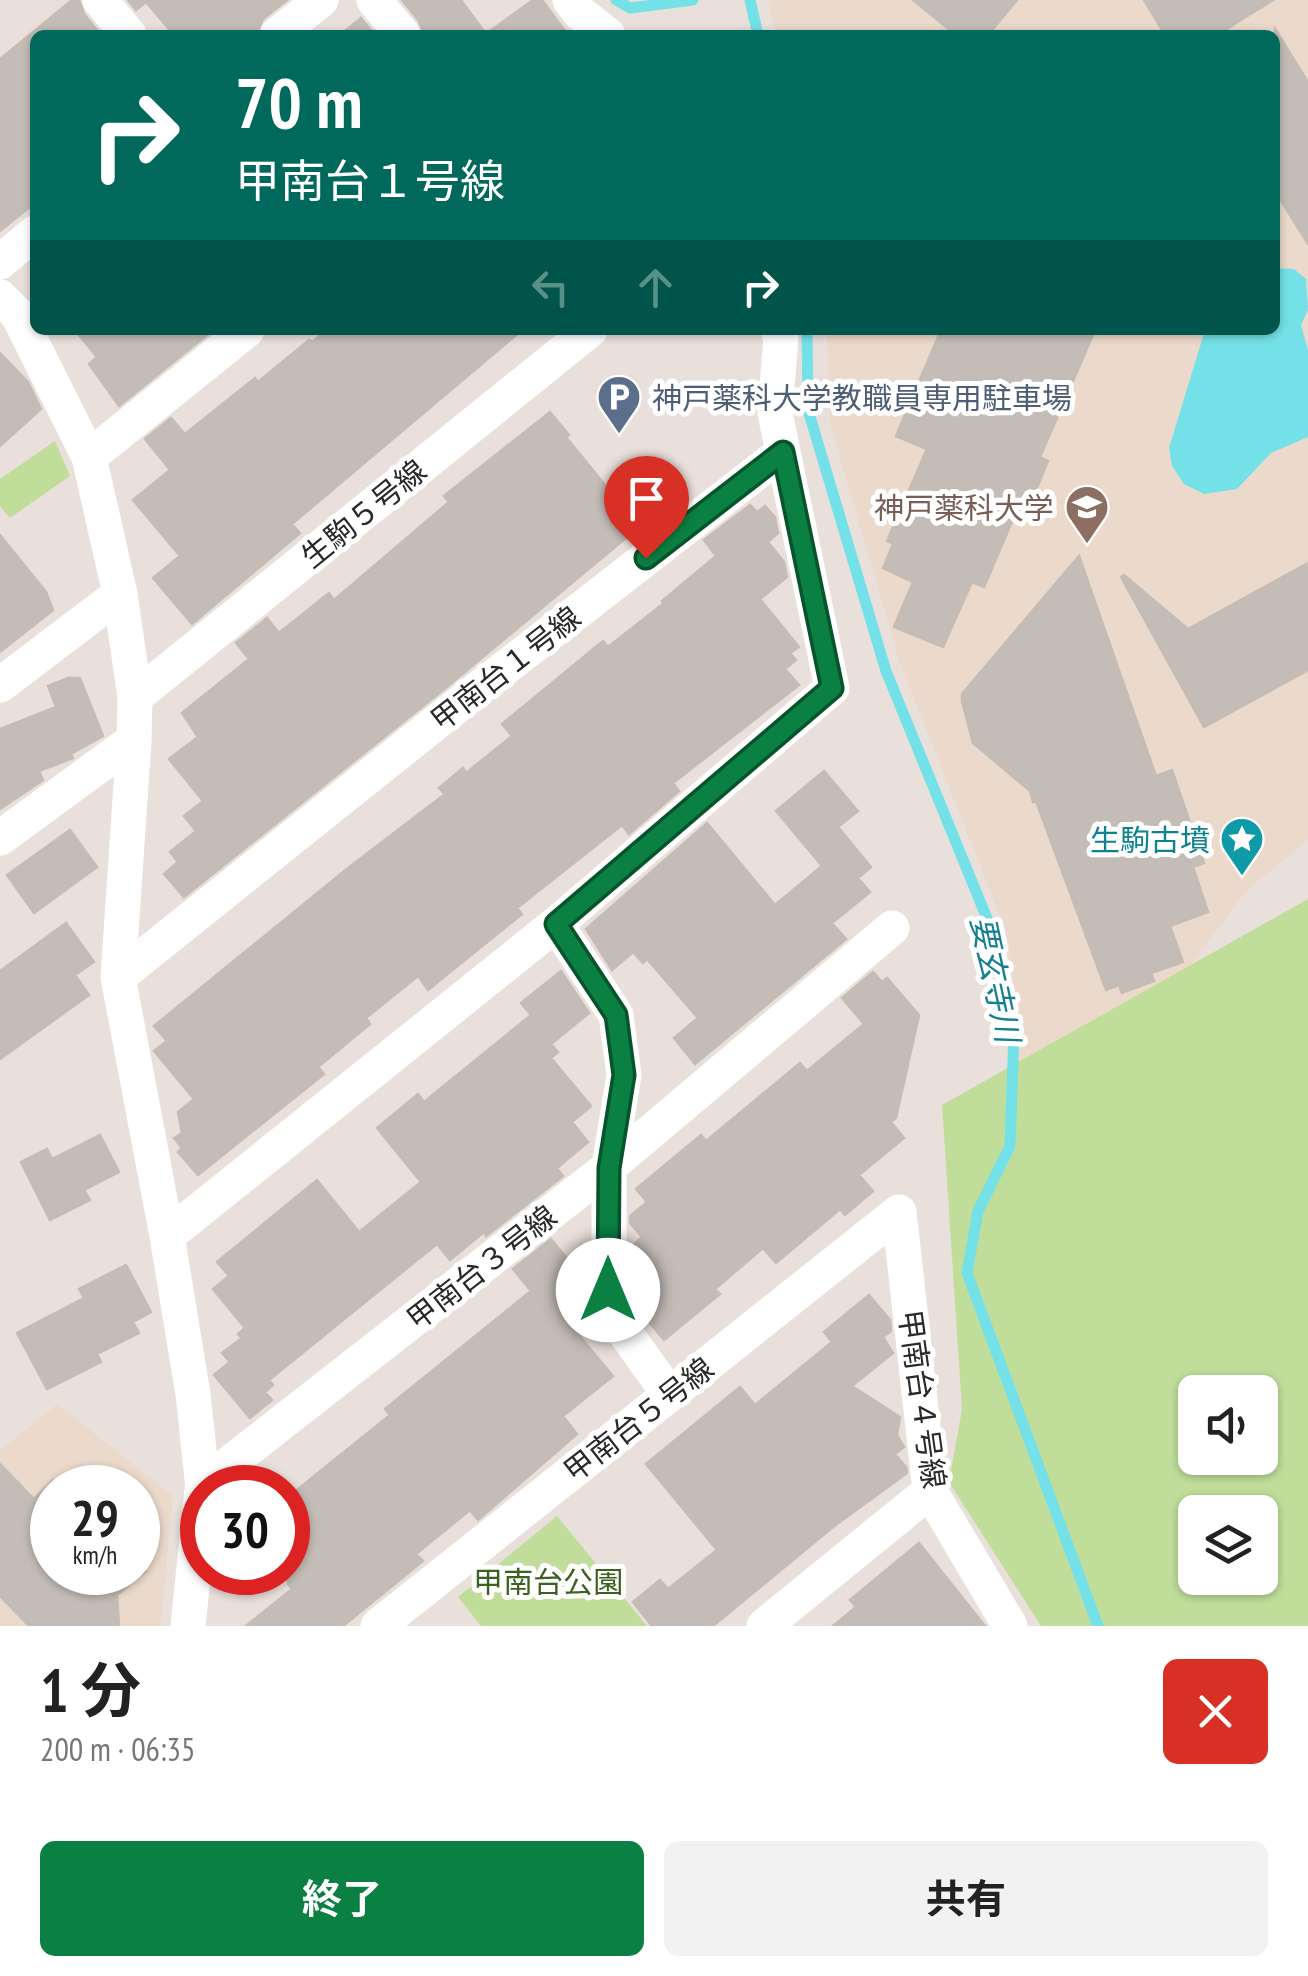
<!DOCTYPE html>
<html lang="ja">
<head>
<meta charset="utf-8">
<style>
  :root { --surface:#fff; --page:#f2f2f2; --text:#222; --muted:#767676; --accent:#0b8043 }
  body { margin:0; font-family:"PT Sans Narrow","Noto Sans JP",sans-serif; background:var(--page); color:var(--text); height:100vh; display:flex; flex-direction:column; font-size:38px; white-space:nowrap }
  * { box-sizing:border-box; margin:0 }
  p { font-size:32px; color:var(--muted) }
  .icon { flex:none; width:55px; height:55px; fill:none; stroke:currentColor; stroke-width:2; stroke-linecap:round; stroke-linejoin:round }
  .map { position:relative; height:1626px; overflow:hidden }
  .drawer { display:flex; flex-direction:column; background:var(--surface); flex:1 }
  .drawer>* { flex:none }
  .hud { position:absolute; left:30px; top:30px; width:1250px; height:305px; border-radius:15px; box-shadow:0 2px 8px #0004; background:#00695c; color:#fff; overflow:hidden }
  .fabs { position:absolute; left:1178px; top:1375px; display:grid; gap:20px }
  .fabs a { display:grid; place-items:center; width:100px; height:100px; border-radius:15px; background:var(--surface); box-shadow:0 2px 8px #0004; font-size:50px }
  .speed { position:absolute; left:30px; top:1465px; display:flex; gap:20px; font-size:50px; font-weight:700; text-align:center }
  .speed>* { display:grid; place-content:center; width:130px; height:130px; border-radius:50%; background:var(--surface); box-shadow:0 2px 8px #0004; line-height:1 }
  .speed small { font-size:25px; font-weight:400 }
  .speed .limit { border:15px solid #d22; background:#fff; color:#111 }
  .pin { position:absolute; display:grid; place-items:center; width:85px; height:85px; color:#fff; margin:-102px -42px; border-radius:50% 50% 50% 0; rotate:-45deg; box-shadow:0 0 10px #0007 }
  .pin .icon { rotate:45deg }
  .me { position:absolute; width:110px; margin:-55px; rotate:0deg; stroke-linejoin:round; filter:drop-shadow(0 0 8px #0008) }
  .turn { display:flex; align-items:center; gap:35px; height:210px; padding:0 40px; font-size:45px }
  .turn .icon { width:130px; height:130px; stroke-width:2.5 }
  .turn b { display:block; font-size:70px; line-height:85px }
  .lanes { display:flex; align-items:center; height:95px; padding:0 40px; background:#0003; justify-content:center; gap:50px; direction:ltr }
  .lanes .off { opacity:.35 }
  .round { display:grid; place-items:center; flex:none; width:105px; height:105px; border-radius:15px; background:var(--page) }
  .overview { display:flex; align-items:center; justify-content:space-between; height:170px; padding:0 40px }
  h1 { font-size:60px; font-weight:700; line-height:75px }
  .action { display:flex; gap:20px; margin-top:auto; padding:20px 40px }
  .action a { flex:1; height:115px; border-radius:15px; background:var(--accent); color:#fff; font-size:40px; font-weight:700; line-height:115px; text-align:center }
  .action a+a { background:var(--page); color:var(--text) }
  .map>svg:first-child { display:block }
  .education { fill:#ebdacb; fill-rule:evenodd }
  .green { fill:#c0de9a; fill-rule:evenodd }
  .water { fill:#73e1e7 }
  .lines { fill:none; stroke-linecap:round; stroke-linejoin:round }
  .stream { stroke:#73e1e7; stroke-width:11 }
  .building { fill:#c3bcb7; stroke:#c5bcb5; stroke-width:2.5 }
  .minor { stroke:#fff; stroke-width:35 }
  .route-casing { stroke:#07532c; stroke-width:25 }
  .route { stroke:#0b8043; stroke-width:18 }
  .labels { text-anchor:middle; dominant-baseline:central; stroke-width:10; stroke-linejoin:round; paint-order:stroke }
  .service-label { font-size:30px; fill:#4e5e75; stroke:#fff; text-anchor:start }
  .education-label { font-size:30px; fill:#785e54; stroke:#fff; text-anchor:end }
  .street-label { font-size:30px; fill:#292929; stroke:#fff }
  .culture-label { font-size:30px; fill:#0d838f; stroke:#fff; text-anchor:end }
  .park-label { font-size:30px; fill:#3a611d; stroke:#fff }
  .water-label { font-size:32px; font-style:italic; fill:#158091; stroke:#fff }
</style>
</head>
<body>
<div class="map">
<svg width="1308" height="1626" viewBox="0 0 1308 1626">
  <rect width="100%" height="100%" fill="#eae0db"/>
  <!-- education -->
  <path class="education" d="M 768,0 L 1308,0 L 1308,840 L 1248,889 L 1194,960 L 1158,1064 L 1018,1072 L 1021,1034 L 1005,929 L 900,664 L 830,425 L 827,330 L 1275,330 L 1275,35 L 776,35 Z
    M 57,1404 L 173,1496 L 161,1626 L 0,1626 L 0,1450 ZM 52,1488 L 138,1488 L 138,1572 L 52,1572 Z"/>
  <!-- green -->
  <path class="green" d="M 55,441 L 70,476 L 10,518 L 0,506 L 0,479 Z
    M 1308,899 L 1308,1626 L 1041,1626 L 949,1482 L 962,1409 L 942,1105 ZM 1195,1392 L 1260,1392 L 1260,1458 L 1195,1458 ZM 1195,1512 L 1260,1512 L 1260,1578 L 1195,1578 Z
    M 557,1516 L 647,1626 L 481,1626 L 458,1597 Z"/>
  <!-- water -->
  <path class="water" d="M 1275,268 L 1294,269 L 1306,279 L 1308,310 L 1301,325 L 1308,350 L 1308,437 L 1271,453 L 1237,489 L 1204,494 L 1184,484 L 1172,466 L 1169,448 L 1205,330 L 1275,330 Z"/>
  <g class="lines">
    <!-- stream -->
    <path class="stream" d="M 616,0 L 630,8 L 693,0
      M 750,0 L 758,35
      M 807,330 L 808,410 L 886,671 L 995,938 L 1014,1033 L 1010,1146 L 978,1211 L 967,1273 L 1098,1626"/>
  </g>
  <!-- building -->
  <path class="building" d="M 72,0 L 79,0 L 84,14 L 101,35 L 35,35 L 35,203 L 0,231 L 0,59 Z
    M 128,0 L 287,0 L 263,19 L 256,35 L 174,35 L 146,2 L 136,10 Z
    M 402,0 L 461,0 L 486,34 L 533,0 L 542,0 L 568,35 L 424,35 L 419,21 Z
    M 913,0 L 1017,0 L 988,35 L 956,35 Z
    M 1144,0 L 1273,0 L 1217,35 L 1165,35 Z
    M 361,18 L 375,35 L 340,35 Z
    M 1275,29 L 1308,82 L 1308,244 L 1275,191 Z
    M 75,330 L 213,330 L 119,406 L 89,364 L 97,357 Z
    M 327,330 L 522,330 L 292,524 L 300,533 L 192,624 L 153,578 L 180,556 L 133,500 L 170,470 L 145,439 L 171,418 L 185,434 L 255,378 L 258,382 L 309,340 L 312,342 Z
    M 941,330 L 1095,330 L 1040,457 L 1048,461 L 1026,514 L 1017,510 L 984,587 L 972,582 L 943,647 L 894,627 L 913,582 L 883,568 L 893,544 L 887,541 L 927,449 L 896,436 Z
    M 0,353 L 28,382 L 41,409 L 0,446 Z
    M 550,412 L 569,435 L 566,437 L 639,527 L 448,686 L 184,897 L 164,874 L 178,862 L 170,852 L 196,831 L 184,816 L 203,801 L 169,759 L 198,737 L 182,713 L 249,659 L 236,643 L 267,618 L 279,633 L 329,593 L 334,600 L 449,502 L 444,496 Z
    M 750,505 L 757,512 L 765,506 L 775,517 L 778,533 L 768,542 L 784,562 L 787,577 L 760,599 L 799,647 L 790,653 L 796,660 L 785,669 L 799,685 L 673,783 L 679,791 L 629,834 L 622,825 L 517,908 L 522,914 L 428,990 L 418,976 L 366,1018 L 370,1024 L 318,1067 L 324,1074 L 198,1175 L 178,1152 L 182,1148 L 174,1138 L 182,1133 L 178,1112 L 194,1099 L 154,1051 L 167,1041 L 154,1026 L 348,868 L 445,794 L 439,788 L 463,768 L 466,773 L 512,736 L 502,724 L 603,641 L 608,647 L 664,603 L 662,601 L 716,556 L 704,540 Z
    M 0,535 L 46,592 L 53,610 L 0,652 Z
    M 1079,556 L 1156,776 L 1172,770 L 1204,863 L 1193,867 L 1208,912 L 1170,926 L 1183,962 L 1151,973 L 1154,981 L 1122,993 L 1119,985 L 1106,990 L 1036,801 L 1033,802 L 1030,791 L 973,743 L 962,701 L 962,694 Z
    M 1308,563 L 1308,670 L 1204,727 L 1121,577 L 1124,575 L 1188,629 Z
    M 68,678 L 80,678 L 103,736 L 71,754 L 73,758 L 39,771 L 43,780 L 0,809 L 0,729 L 56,707 L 48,686 Z
    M 824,771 L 858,811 L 838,827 L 871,867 L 858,878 L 870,892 L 832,923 L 846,939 L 695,1064 L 674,1038 L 698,1018 L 647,959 L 643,963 L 633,952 L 612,970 L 586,929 L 707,823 L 775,905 L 822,866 L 776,811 Z
    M 70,830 L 97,867 L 34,913 L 7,875 Z
    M 66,923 L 94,962 L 75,975 L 89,995 L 0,1059 L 0,971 Z
    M 561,971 L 589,1013 L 551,1044 L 558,1052 L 551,1058 L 591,1106 L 572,1122 L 588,1142 L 557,1168 L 563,1176 L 486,1236 L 484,1232 L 450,1260 L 437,1244 L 269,1380 L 273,1385 L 265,1392 L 272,1400 L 250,1418 L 214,1375 L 230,1362 L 222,1353 L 242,1338 L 238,1334 L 245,1328 L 213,1289 L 229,1276 L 217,1262 L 317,1180 L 359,1232 L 421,1182 L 377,1128 L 418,1094 L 424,1102 L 531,1015 L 521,1003 Z
    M 873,972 L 882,982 L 887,978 L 919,1015 L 896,1118 L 891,1122 L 904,1138 L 859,1175 L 873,1191 L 845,1215 L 840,1209 L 776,1263 L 763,1248 L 715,1289 L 720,1294 L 664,1340 L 640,1311 L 631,1288 L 654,1269 L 633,1245 L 642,1237 L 630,1223 L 630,1216 L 647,1202 L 636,1189 L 701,1135 L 706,1141 L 800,1063 L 807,1071 L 864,1024 L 842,998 Z
    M 100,1135 L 119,1172 L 84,1190 L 90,1200 L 50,1220 L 21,1162 L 47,1149 L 52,1159 Z
    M 551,1239 L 588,1284 L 594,1310 L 572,1327 L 613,1376 L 563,1416 L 577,1434 L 478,1520 L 470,1510 L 416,1554 L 423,1561 L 343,1626 L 246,1626 L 292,1589 L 288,1584 L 288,1497 L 390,1415 L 385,1409 L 531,1291 L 513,1269 Z
    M 126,1265 L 151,1312 L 133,1322 L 139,1333 L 97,1354 L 101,1362 L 47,1389 L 17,1333 L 84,1298 L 79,1289 Z
    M 869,1295 L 890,1320 L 891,1331 L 883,1337 L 893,1353 L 852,1386 L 900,1417 L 897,1435 L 904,1447 L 895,1454 L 906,1467 L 907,1473 L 833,1527 L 713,1626 L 652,1626 L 633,1602 L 660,1580 L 668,1589 L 717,1550 L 646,1464 L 740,1387 L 755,1405 L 832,1342 L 824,1332 Z
    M 0,1464 L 34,1499 L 52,1481 L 52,1572 L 145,1572 L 117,1595 L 119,1626 L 29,1626 L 0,1596 Z
    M 919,1543 L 985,1626 L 833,1626 L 856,1607 L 850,1600 Z"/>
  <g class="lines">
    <!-- minor -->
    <path class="minor" d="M 100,0 L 129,35
      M 374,0 L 403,35
      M 570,0 L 580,13 L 608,35
      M 277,35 L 321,0
      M 0,262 L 35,233
      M 0,297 L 18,315 L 89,457 L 120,594 L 135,697 L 134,740 L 118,977 L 167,1236 L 193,1394 L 203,1488
      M 89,457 L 247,330
      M 0,685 L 120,594
      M 135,697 L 590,330
      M 0,838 L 134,740
      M 556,924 L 616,1015 L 624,1075 L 609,1167 L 609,1290 L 626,1334 L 669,1394
      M 118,977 L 478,689 L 783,452
      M 899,1212 L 930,1491 L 1010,1626
      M 167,1236 L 556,924 L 832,688 L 775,413 L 781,338 L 778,330
      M 203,1484 L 609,1167 L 892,928
      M 188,1626 L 202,1490
      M 378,1626 L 899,1212
      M 764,1626 L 930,1491"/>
  </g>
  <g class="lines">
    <defs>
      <path id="route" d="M 608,1290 L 609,1168 L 624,1075 L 616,1015 L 556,924 L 832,688 L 783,452 L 646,558"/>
    </defs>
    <!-- route casing -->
    <use href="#route" class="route-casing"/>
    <!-- route -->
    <use href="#route" class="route"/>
  </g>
  <!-- icons -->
  <defs>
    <symbol id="parking-pin" viewBox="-11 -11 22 30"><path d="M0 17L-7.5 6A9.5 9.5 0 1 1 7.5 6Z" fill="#5c6f8a" stroke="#fff"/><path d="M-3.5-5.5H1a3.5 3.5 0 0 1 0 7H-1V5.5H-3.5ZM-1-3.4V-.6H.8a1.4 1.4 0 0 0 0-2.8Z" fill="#fff"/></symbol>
    <symbol id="university-pin" viewBox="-11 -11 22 30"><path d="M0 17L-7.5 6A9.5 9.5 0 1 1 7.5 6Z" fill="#8d6e63" stroke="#fff"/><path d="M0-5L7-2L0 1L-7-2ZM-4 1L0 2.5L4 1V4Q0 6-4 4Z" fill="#fff"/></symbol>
    <symbol id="sight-pin" viewBox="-11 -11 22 30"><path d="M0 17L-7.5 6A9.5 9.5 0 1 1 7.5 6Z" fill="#0f9aa8" stroke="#fff"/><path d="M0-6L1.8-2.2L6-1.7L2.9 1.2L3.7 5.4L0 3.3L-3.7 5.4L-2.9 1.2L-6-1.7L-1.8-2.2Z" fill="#fff"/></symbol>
  </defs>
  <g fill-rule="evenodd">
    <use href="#parking-pin" x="594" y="372" width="50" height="68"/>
    <use href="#university-pin" x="1062" y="482" width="50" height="68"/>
    <use href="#sight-pin" x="1217" y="814" width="50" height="68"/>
  </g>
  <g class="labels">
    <!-- service labels -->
    <g class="service-label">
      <text x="652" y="397">神戸薬科大学教職員専用駐車場</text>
    </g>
    <!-- education labels -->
    <g class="education-label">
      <text x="1054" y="507">神戸薬科大学</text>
    </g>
    <!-- street labels -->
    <g class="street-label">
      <text transform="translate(363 513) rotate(-39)">生駒５号線</text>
      <text transform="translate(505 668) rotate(-38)">甲南台１号線</text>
      <text transform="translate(481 1267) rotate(-38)">甲南台３号線</text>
      <text transform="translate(923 1399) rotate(82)">甲南台４号線</text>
      <text transform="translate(638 1419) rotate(-38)">甲南台５号線</text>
    </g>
    <!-- culture labels -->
    <g class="culture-label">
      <text x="1210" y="839">生駒古墳</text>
    </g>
    <!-- park labels -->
    <g class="park-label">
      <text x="548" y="1581">甲南台公園</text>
    </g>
    <!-- water labels -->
    <g class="water-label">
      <text transform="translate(996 979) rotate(78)">要玄寺川</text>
    </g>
  </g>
</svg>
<div class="fabs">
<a><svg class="icon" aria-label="sound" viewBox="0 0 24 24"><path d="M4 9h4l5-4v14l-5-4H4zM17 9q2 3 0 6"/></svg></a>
<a><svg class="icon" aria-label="layers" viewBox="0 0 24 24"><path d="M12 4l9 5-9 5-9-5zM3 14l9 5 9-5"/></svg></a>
</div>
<div class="speed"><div>29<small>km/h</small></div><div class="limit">30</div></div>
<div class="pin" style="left:646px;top:558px;background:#d93025"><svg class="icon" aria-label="arrive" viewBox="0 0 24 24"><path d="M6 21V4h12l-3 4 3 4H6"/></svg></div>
<svg class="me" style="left:608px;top:1290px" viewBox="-20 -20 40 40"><circle r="19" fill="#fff"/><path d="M0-13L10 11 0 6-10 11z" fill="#0b8043"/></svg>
<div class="hud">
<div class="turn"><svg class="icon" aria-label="right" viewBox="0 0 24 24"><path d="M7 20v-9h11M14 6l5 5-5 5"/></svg><div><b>70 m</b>甲南台１号線</div></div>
<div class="lanes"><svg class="icon off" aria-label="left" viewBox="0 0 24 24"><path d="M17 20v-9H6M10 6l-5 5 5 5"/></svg><svg class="icon off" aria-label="ahead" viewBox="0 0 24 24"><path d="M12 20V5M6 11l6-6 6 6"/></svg><svg class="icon" aria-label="right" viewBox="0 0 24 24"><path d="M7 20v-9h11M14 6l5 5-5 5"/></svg></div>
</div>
</div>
<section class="drawer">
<div class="overview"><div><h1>1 分</h1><p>200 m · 06:35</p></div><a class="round" style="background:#d93025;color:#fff"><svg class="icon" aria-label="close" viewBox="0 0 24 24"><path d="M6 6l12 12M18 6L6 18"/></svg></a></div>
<div class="action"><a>終了</a><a>共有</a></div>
</section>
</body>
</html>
